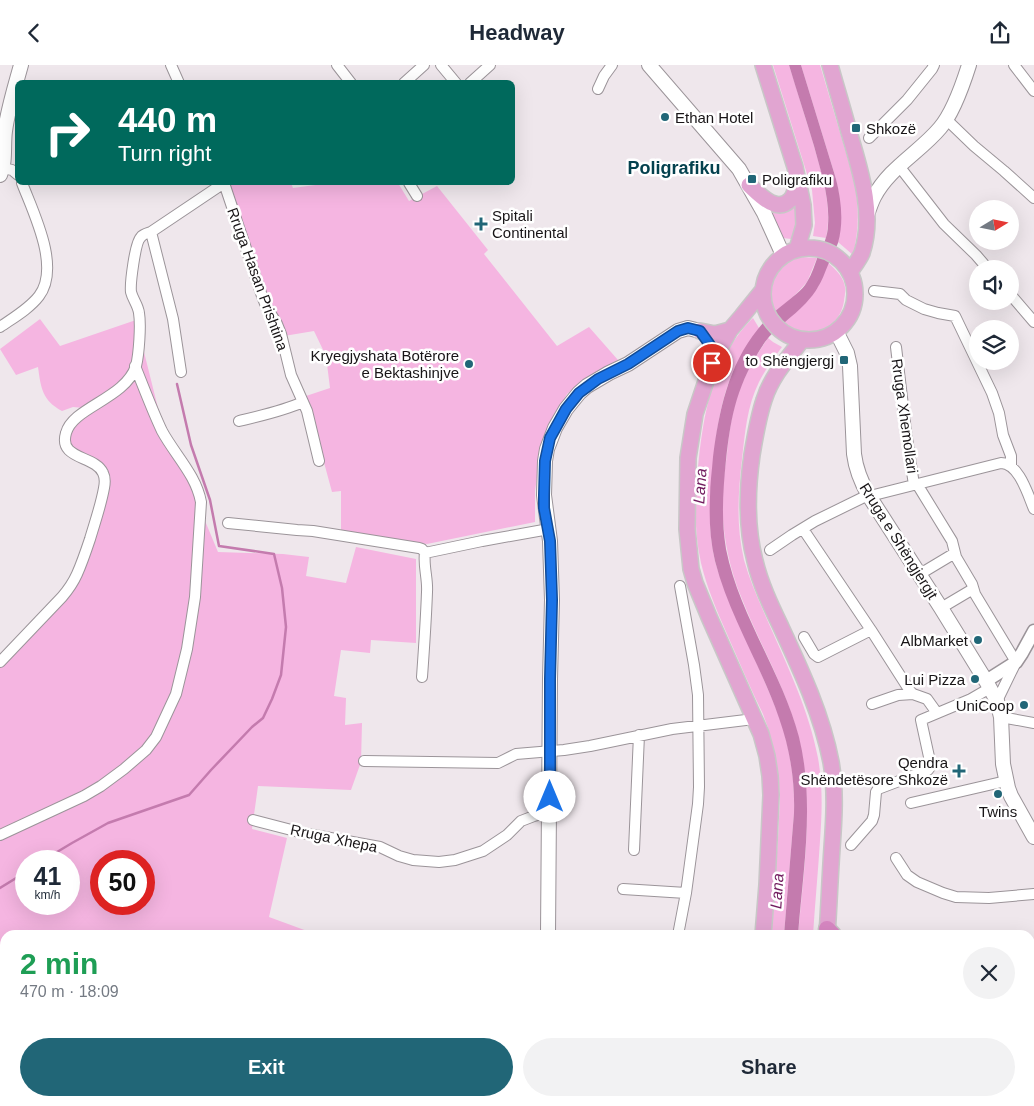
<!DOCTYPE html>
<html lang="en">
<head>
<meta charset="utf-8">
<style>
  :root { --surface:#fff; --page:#f2f2f3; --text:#1f2937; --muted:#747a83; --accent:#216677 }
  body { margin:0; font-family:Helvetica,sans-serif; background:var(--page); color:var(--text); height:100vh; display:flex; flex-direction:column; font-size:19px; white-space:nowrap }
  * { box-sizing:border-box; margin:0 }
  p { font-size:16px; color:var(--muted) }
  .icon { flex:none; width:28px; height:28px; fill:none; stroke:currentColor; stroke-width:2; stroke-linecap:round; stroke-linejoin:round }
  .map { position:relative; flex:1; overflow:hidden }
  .sheet { position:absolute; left:0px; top:865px; width:1035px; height:176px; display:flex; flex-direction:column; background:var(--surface); border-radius:15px 15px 0 0; box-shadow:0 5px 20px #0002 }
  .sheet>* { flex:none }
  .banner { position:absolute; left:15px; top:15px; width:500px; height:105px; border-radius:8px; box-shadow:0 5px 20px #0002; background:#00695c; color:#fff; overflow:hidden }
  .needle { width:32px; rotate:80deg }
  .fabs { position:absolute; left:969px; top:135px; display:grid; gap:10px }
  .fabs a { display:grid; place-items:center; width:50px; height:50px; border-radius:50%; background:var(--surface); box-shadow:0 5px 20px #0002; font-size:25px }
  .speed { position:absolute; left:15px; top:785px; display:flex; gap:10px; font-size:25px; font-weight:700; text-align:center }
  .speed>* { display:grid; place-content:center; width:65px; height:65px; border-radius:50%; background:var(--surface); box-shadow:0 5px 20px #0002; line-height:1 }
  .speed small { font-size:12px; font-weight:400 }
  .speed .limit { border:8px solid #d22; background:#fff; color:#111 }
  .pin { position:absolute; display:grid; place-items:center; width:42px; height:42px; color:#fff; margin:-21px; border:2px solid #fff; border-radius:50%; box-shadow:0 1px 5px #0007 }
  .me { position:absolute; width:55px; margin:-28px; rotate:0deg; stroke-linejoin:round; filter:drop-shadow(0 0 4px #0008) }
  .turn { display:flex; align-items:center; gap:18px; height:105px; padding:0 20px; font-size:22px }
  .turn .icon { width:65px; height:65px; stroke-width:2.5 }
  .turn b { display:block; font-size:35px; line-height:42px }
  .round { display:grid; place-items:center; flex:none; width:52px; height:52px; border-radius:26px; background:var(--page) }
  .summary { display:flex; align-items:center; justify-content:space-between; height:85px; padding:0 20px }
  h1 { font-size:30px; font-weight:700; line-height:38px; color:#1e9e55 }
  .action { display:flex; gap:10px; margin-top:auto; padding:10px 20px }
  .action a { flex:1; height:58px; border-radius:30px; background:var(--accent); color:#fff; font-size:20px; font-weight:700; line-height:58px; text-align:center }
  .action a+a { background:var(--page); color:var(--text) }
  header { display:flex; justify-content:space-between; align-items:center; height:65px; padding:0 20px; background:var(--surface); font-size:22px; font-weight:700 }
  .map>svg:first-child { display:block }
  .green { fill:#f5b5e1; fill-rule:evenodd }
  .water { fill:#c47bae }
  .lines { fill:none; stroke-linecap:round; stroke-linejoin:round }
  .stream { stroke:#c47bae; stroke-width:2.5 }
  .minor-casing { stroke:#9b9499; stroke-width:12 }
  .tertiary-casing { stroke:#9b9499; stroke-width:15 }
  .secondary-casing { stroke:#9b9499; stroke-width:16 }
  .primary-casing { stroke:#c8c7c7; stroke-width:18 }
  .trunk-casing { stroke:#c8c7c7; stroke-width:19 }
  .minor { stroke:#fff; stroke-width:10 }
  .tertiary { stroke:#fff; stroke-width:12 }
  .secondary { stroke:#fff; stroke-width:14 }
  .primary { stroke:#e1a5d1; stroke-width:15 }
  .trunk { stroke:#d787c2; stroke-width:16 }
  .route-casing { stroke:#114b97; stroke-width:12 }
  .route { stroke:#1a73e8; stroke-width:9 }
  .poi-dot { fill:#216677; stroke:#fff; stroke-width:2 }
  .labels { text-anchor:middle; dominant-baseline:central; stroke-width:5; stroke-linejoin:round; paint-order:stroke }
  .poi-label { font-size:15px; fill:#181517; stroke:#fff; text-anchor:end }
  .street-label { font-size:15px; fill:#181517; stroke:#fff }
  .water-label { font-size:16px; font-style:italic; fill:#711b5e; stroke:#fff }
  .quarter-label { font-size:18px; font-weight:bold; fill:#04414e; stroke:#fff }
</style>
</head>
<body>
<header><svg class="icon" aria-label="back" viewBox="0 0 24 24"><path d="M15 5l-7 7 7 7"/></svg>Headway<svg class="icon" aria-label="share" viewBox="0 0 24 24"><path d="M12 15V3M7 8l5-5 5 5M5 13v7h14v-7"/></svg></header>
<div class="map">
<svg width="1034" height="1041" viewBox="0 0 1034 1041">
  <rect width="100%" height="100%" fill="#efe7ec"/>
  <!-- green -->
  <path class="green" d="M 773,0 L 789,0 C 797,25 804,49 812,74 C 821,107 833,138 826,173 L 813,171 L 815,158 L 812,125 Z
    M 801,0 L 820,0 L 855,118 C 859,143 859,166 853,190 L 838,177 C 842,154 841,137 836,114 Z
    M 229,118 L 291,118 L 293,123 L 330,118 L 398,118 L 409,136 L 437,121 L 488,185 L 484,189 L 557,281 L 589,262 L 618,295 L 603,303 L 578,320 L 567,329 L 544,370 L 539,398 L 535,426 L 535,457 L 427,479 L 341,468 L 341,426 L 332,427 L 306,331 L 330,323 L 326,291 L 314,266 L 284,271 L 262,221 Z
    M 796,134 L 797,161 L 796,170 L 791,174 L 783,173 L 765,139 Z
    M 801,192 L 817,193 L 807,217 L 797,228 L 775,248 C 760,224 774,198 801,192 Z
    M 828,198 C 837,205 847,216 845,228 C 845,231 844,233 844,236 C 839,267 808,275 783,258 L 805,238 L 818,222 Z
    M 753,253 L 759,263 C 749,278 739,293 732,309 C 721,335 717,363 714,391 C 710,426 707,462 715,496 C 722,521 733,544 743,567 C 755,595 768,623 779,651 C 790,682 795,716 794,748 L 784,870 L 770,870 L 778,775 L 780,733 L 779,720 L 775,692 L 768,663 L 763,649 C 750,623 739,596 727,569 C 717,546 707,523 701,498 C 693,462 695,428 699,392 C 704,350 711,309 736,273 C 741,266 746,259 753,253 Z
    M 40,254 L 60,281 L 136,255 L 158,343 L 218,487 L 283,489 L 309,492 L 306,511 L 346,518 L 356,482 L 416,494 L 416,578 L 371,575 L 370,588 L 341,585 L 334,631 L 346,633 L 345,660 L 362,658 L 361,697 L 351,725 L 258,721 L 252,764 L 287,773 L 269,852 L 318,870 L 5,870 L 5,1036 L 327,1036 L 330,1041 L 0,1041 L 0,597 L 71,521 L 105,415 L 87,395 L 65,375 L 84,343 L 73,342 L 62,346 C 42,335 41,323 38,302 L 16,310 L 0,284 ZM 26,796 L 69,796 L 69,839 L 26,839 ZM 101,796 L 144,796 L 144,839 L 101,839 Z
    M 768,273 L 773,277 L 782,282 C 774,293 765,305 759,317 C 747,341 745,368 742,394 C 738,428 736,461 744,495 C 750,517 760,538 769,559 C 788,602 809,646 818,693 C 823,721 822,748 820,776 C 818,807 815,839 813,870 L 798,870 C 804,805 814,738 799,674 C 787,625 760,580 742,534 C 729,503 723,471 722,438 C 722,421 725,405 727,389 C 729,367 732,346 739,326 C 746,307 757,289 768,273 Z"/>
  <!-- water -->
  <path class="water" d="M 789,0 L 801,0 L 836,114 C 841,134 844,157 838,178 C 835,185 831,193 828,200 C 825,207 822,216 818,222 C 815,228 810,233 806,238 C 793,252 776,262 765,277 C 738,317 731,348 726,395 C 723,425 721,454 726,484 C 739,550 782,607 799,672 C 815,737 803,805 798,870 L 784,870 L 794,748 C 795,716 790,684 779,653 C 761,600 729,551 715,496 C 710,475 709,453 710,432 C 710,419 712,405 713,392 C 719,346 728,301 758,264 C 765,255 775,246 784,239 C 792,232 802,226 807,217 C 812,209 815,199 818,191 C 823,181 828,171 828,160 C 830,133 821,107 814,81 C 806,54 797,27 789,0 Z"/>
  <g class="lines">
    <!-- stream -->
    <path class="stream" d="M 42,796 L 72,778 L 108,758 L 189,730 L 211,705 L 252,662 L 263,653 L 272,634 L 281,610 L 286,562 L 282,523 L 274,489 L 219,481 L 210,435 L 191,380 L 177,319
      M 0,823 L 26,807"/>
    <defs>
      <path id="minor" d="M 171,0 L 179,18
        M 337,0 L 351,18
        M 441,0 L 456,18
        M 1014,0 L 1034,26
        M 404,18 L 424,0
        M 470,18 L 490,0
        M 598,24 L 604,11 L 612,0
        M 946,54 L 974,81 L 1004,106 L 1034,133
        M 869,73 L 907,35 L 932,4 L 934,0
        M 899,101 L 944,159 L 976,190 L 988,204
        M 3,103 L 12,105 L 18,110
        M 224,118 L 262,231 L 266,241 L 277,259 L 281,269 L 291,310 L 307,346 L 319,396
        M 409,118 L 417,131
        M 151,167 L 173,254 L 181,307
        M 874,226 L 900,229 L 906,235 L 924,244 L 938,248 L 955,251 L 992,328 L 999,348 L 1003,370 L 1011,391 L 1011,401
        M 1010,229 L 1034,257
        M 0,262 C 13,253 29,244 39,231 C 61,202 33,147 22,118
        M 896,282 L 906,366 L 914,420
        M 239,356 C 260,351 283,346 303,337
        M 917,419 L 952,476 L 956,492 L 972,519 L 975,529 L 1016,597 L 997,636
        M 228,458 L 297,465 L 313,466 L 419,483 L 422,484 L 425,488 L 482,476 L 549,464
        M 803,464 L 871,565 L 910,626 L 913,629 L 927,634 L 937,648
        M 770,485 L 792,470 L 815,456 L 862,433 L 1001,398 C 1019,398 1028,430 1034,444
        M 920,509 L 955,488
        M 941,543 L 973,524
        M 804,572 L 814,589 L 818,592 L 871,565
        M 0,597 L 62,532 C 68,525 73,518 77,509 C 82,498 86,486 90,474 C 95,457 101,440 104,423 C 105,418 105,412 103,408 C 95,390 58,395 66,368 C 73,342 125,334 136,301 C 139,289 141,260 139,248 C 138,240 133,235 131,227 C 130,219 135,177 141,172 C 143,169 148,168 151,167 L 224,118
        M 422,612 C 424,584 426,555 427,527 C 428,514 423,500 425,488
        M 872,639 L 898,630 L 913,629
        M 1001,652 L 1034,658
        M 364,696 L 498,698 L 516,689 L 564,685 L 590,681 L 672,664 L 754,654
        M 911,738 L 1006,716
        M 253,755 L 303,768 L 380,782 L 399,791 L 413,795 L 439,797 L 455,795 L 483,786 L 507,770 L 521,756 L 534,751 L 550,747
        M 0,770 L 84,731 L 101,721 L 124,704 L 146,685 L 156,672 L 176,629 L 187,584 L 195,532 L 201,437 C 196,410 175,390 162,366 C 152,345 144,323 135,301
        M 851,780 L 872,756 L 874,750 L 876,727 L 878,724 L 928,705 L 931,701 L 921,655 L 971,634 L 990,623
        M 634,785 L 639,670
        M 896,793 L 907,810 L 917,817 L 943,828 L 956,832 L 989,833 L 1034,829
        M 623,824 L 686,828
        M 678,870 L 686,828 L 698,739 L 699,722 L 698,630 L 694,600 L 680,521"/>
      <path id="tertiary" d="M 986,616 L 1016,597 L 1022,588 L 1034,566"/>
      <path id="secondary" d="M 649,0 L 739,104 L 764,148 L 783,190
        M 0,110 C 6,97 3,80 5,66 C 8,44 15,22 21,0
        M 867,150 C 869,144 871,138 874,132 C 889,103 920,87 940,63 C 953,48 963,19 969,0
        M 836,266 L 847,288 L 850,301 L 854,389 C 856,405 861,417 869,431 L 941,543 L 986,616 L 997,636 L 1001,652 L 1003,699 L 1008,723 L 1011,731 L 1034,772
        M 548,870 L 550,614 L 552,535 L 550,476 L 544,430 L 545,396 L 547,384 L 555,363 L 566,344 L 579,328 L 587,321 L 609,308 L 628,299 L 678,266 L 688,263 L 700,266
        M 525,1041 L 527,1036"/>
      <path id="primary" d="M 763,0 L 795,102 L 803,140 L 804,160 L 797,184
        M 830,0 C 836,22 843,44 849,67 C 860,105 875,148 862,188 C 859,195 854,201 850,207
        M 749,120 C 759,129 776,149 790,135 C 795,130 796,123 795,116
        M763 229a46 46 0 1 1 92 0a46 46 0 1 1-92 0Z
        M 763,225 L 742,251 L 730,265 L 715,292 L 706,316 L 695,349 L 688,393 L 687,464 L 691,504 L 695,518 L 709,552 L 761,669 L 767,691 L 770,711 L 771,730 L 767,820 L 763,870
        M 700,266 L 715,269 L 730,265
        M 802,275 C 788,293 771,312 764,335 C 758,353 755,372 752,390 C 747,425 746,462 755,496 C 760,518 771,541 781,562 C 801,605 822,650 831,697 C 836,725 834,755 832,783 C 830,812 829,841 827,870"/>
      <path id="trunk" d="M 827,864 L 833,870
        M 1030,888 L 1034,887
        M 1030,910 L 1034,909
        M 713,1041 L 715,1036
        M 742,1041 L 746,1036
        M 760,1041 L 764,1036
        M 829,1041 L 832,1036"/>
    </defs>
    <!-- minor casing -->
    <use href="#minor" class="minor-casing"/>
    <!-- tertiary casing -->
    <use href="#tertiary" class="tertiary-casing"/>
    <!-- secondary casing -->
    <use href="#secondary" class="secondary-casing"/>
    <!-- primary casing -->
    <use href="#primary" class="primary-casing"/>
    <!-- trunk casing -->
    <use href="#trunk" class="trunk-casing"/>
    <!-- minor -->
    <use href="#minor" class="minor"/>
    <!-- tertiary -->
    <use href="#tertiary" class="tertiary"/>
    <!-- secondary -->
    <use href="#secondary" class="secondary"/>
    <!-- primary -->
    <use href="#primary" class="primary"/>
    <!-- trunk -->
    <use href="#trunk" class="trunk"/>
  </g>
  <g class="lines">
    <defs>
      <path id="route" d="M 550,732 L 550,614 L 552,535 L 550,476 L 544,443 L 544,430 L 545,396 L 550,373 L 566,344 L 579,328 L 598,314 L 628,299 L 678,266 L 688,263 L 700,266 L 710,280 L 714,292 L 712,298"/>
    </defs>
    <!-- route casing -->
    <use href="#route" class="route-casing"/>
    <!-- route -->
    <use href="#route" class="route"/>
  </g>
  <!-- markers -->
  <g class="poi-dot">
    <circle cx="665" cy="52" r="5"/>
    <rect x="851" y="58" width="10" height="10" rx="2.5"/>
    <rect x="747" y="109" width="10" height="10" rx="2.5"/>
    <path d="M478.5 151.5h5v5h5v5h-5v5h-5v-5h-5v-5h5z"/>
    <rect x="839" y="290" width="10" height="10" rx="2.5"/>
    <circle cx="469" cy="299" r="5"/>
    <circle cx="978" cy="575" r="5"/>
    <circle cx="975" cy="614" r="5"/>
    <circle cx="1024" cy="640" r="5"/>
    <path d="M956.5 698.5h5v5h5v5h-5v5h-5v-5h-5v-5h5z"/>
    <circle cx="998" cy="729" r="5"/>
  </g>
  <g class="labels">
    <!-- poi labels -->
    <g class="poi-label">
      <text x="675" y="52" text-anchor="start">Ethan Hotel</text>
      <text x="866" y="63" text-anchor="start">Shkozë</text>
      <text x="762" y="114" text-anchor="start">Poligrafiku</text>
      <text x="492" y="150" text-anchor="start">Spitali<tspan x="492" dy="17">Continental</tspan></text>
      <text x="459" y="290">Kryegjyshata Botërore<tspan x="459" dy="17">e Bektashinjve</tspan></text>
      <text x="834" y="295">to Shëngjergj</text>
      <text x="968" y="575">AlbMarket</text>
      <text x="965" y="614">Lui Pizza</text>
      <text x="1014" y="640">UniCoop</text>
      <text x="948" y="697">Qendra<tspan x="948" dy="17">Shëndetësore Shkozë</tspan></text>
      <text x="998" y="746" text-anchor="middle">Twins</text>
    </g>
    <!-- street labels -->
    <g class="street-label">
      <text transform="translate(258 214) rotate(70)">Rruga Hasan Prishtina</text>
      <text transform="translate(905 351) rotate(82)">Rruga Xhemollari</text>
      <text transform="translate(899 476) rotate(58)">Rruga e Shëngjergjt</text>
      <text transform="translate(334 773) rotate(12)">Rruga Xhepa</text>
    </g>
    <!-- water labels -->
    <g class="water-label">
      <text transform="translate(700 421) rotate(-86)">Lana</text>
      <text transform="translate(777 826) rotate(-86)">Lana</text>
    </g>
    <!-- quarter labels -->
    <g class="quarter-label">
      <text x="674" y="103">Poligrafiku</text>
    </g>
  </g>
</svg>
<div class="fabs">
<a><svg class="needle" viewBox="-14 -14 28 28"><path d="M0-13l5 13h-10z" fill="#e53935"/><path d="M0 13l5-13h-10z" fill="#747a83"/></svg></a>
<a><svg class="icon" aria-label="sound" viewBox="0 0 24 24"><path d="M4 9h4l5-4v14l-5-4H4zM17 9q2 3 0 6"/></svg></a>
<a><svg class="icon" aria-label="layers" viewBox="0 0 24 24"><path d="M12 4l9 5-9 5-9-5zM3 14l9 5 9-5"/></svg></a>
</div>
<div class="speed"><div>41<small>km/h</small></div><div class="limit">50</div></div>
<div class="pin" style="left:712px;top:298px;background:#d93025"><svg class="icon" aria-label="arrive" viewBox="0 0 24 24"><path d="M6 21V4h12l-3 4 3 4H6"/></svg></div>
<svg class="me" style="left:550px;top:732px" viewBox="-20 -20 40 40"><circle r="19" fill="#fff"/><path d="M0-13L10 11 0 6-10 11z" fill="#1a73e8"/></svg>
<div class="banner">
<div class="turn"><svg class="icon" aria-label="right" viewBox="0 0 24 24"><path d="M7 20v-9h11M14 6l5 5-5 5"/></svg><div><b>440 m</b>Turn right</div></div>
</div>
<section class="sheet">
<div class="summary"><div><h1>2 min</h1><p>470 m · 18:09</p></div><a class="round"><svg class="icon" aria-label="close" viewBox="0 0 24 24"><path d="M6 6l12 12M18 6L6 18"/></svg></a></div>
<div class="action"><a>Exit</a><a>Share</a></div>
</section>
</div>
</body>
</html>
